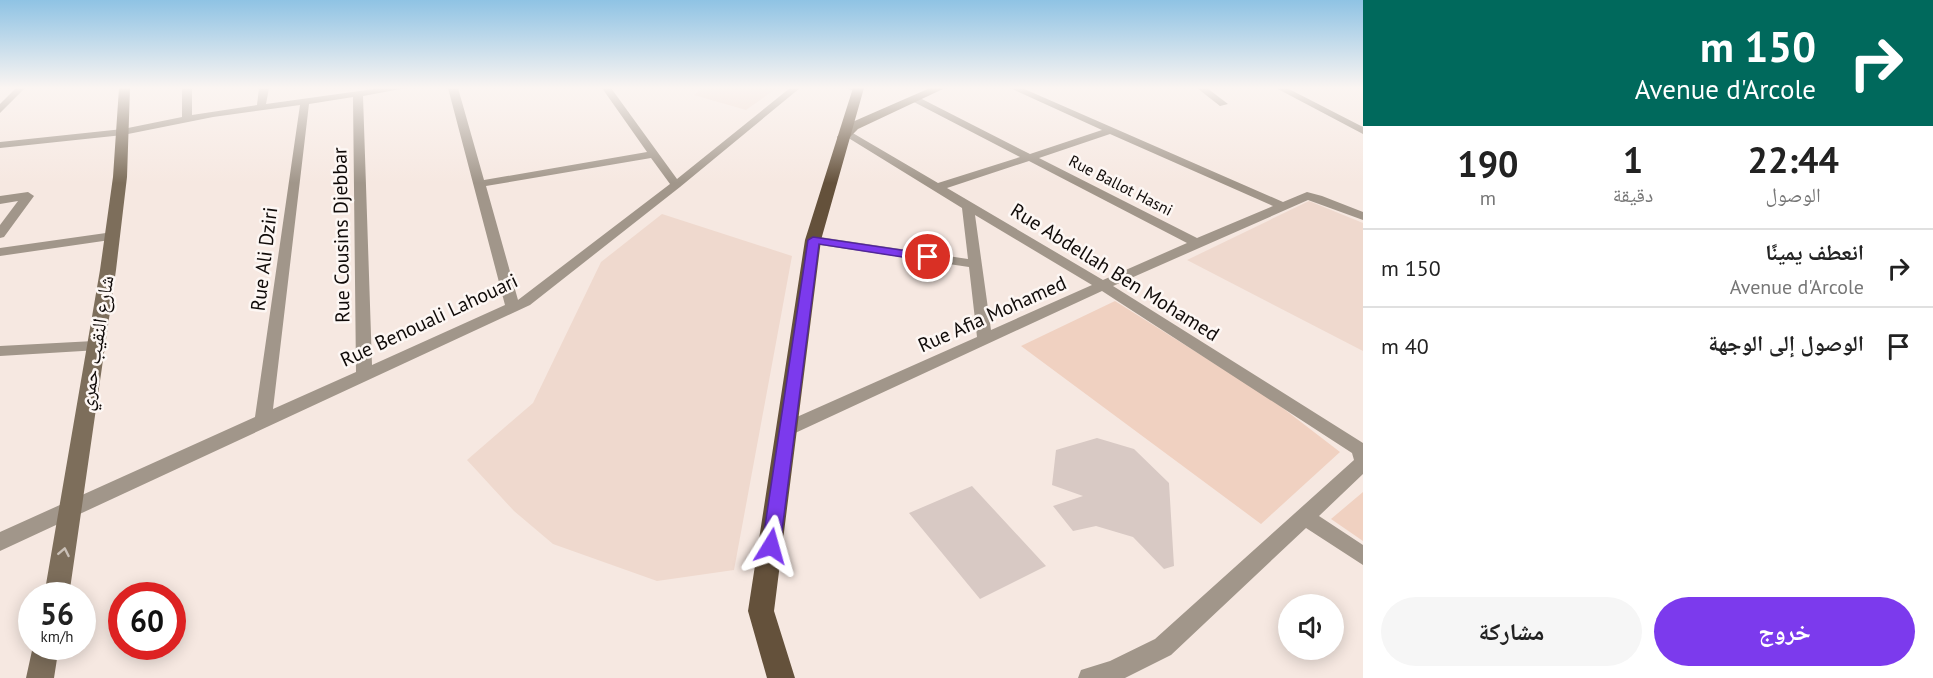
<!DOCTYPE html>
<html lang="ar">
<head>
<meta charset="utf-8">
<style>
  :root { --surface:#fff; --page:#f6f6f6; --text:#222; --muted:#767676; --line:#e0e0e0; --accent:#7c3aed }
  body { margin:0; font-family:"PT Sans","Noto Naskh Arabic",sans-serif; background:var(--page); color:var(--text); direction:rtl; height:100vh; display:flex; flex-direction:column; font-size:22px; white-space:nowrap }
  * { box-sizing:border-box; margin:0 }
  p { font-size:20px; color:var(--muted) }
  .icon { flex:none; width:33px; height:33px; fill:none; stroke:currentColor; stroke-width:2; stroke-linecap:round; stroke-linejoin:round }
  .map { position:relative; flex:1; overflow:hidden; direction:ltr }
  .details { display:flex; flex-direction:column; background:var(--surface); width:570px }
  .details>* { flex:none }
  .top-card { background:#00695c; color:#fff; overflow:hidden }
  .tools { position:absolute; left:1278px; top:594px; display:grid; gap:12px }
  .tools a { display:grid; place-items:center; width:66px; height:66px; border-radius:50%; background:var(--surface); box-shadow:0 3px 15px #0003; font-size:30px }
  .speed { position:absolute; left:18px; top:582px; display:flex; gap:12px; font-size:30px; font-weight:700; text-align:center }
  .speed>* { display:grid; place-content:center; width:78px; height:78px; border-radius:50%; background:var(--surface); box-shadow:0 3px 15px #0003; line-height:1 }
  .speed small { font-size:15px; font-weight:400 }
  .speed .limit { border:9px solid #d22; background:#fff; color:#111 }
  .pin { position:absolute; display:grid; place-items:center; width:51px; height:51px; color:#fff; margin:-26px; border:3px solid #fff; border-radius:50%; box-shadow:0 2px 6px #0007 }
  .me { position:absolute; width:66px; margin:-33px; rotate:8deg; stroke-linejoin:round; filter:drop-shadow(0 0 4px #0008) }
  .turn { display:flex; align-items:center; gap:21px; height:126px; padding:0 18px; font-size:27px }
  .turn .icon { width:78px; height:78px; stroke-width:2.5 }
  .turn b { display:block; font-size:42px; line-height:51px }
  .eta { display:flex; justify-content:space-evenly; align-items:center; height:102px; text-align:center }
  .eta b { font-size:36px; font-weight:700; line-height:42px }
  .cta { display:flex; gap:12px; margin-top:auto; padding:12px 18px }
  .cta a { flex:1; height:69px; border-radius:36px; background:var(--accent); color:#fff; font-size:24px; font-weight:700; line-height:69px; text-align:center }
  .cta a+a { background:var(--page); color:var(--text) }
  ul { padding:0; list-style:none }
  li { display:flex; align-items:center; gap:18px; height:78px; padding:0 18px; border-top:2px solid var(--line) }
  li div { flex:1 }
  li b { display:block; font-size:22px }
  li em { font-style:normal }
  main { display:flex; flex:1; min-height:0 }
  .map>svg:first-child { display:block }
  .built { fill:#efd9ce }
  .green { fill:#f0d1c1 }
  .building { fill:#d8c9c4 }
  .lines { fill:none; stroke-linecap:round; stroke-linejoin:round }
  .street { fill:#a1968a; fill-rule:evenodd }
  .secondary { fill:#7d6e5b; fill-rule:evenodd }
  .primary { fill:#64513b; fill-rule:evenodd }
  .oneway { stroke:#cac0b7 }
  .route { fill:#7c3aed; stroke:#51269a; stroke-width:1.5 }
  .labels { text-anchor:middle; dominant-baseline:central; stroke-width:5; stroke-linejoin:round; paint-order:stroke }
  .far-street-label { font-size:16px; fill:#100b09; stroke:#fdf7f4 }
  .street-label { font-size:20px; fill:#100b09; stroke:#fdf7f4 }
</style>
</head>
<body>
<main>
<section class="details">
<div class="top-card">
<div class="turn"><svg class="icon" aria-label="right" viewBox="0 0 24 24"><path d="M7 20v-9h11M14 6l5 5-5 5"/></svg><div><b>150 m</b>Avenue d'Arcole</div></div>
</div>
<div class="eta">
<div><b>22:44</b><p>الوصول</p></div>
<div><b>1</b><p>دقيقة</p></div>
<div><b>190</b><p>m</p></div>
</div>
<ul>
<li><svg class="icon" aria-label="right" viewBox="0 0 24 24"><path d="M7 20v-9h11M14 6l5 5-5 5"/></svg><div><b>انعطف يمينًا</b><p>Avenue d'Arcole</p></div><em>150 m</em></li>
<li><svg class="icon" aria-label="arrive" viewBox="0 0 24 24"><path d="M6 21V4h12l-3 4 3 4H6"/></svg><div><b>الوصول إلى الوجهة</b></div><em>40 m</em></li>
</ul>
<div class="cta"><a>خروج</a><a>مشاركة</a></div>
</section>
<div class="map">
<svg width="1363" height="678" viewBox="0 0 1363 678">
  <rect width="100%" height="100%" fill="#f6e8e1"/>
  <!-- built -->
  <path class="built" d="M 703,88 L 777,88 L 746,110 L 694,95 Z
    M 1309,201 L 1363,223 L 1363,351 L 1187,260 Z
    M 662,214 L 792,256 L 734,570 L 657,581 L 553,544 L 514,511 L 467,460 L 533,403 L 601,262 Z"/>
  <!-- green -->
  <path class="green" d="M 1115,301 L 1271,399 L 1340,452 L 1261,524 L 1021,346 Z
    M 1363,492 L 1363,541 L 1331,519 Z"/>
  <!-- building -->
  <path class="building" d="M 1097,438 L 1134,449 L 1169,483 L 1174,566 L 1164,569 L 1133,537 L 1096,526 L 1073,531 L 1053,506 L 1083,496 L 1052,485 L 1056,450 Z
    M 972,486 L 1046,566 L 980,599 L 909,513 Z"/>
  <g class="lines">
    <!-- street -->
    <path class="street" d="M 16,88 L 25,88 L 0,113 L 0,104 Z
      M 182,88 L 192,88 L 192,115 L 257,105 L 259,88 L 269,88 L 266,104 L 381,88 L 406,88 L 363,96 L 372,365 L 505,305 L 448,88 L 458,88 L 484,180 L 647,152 L 602,88 L 611,88 L 677,179 L 790,88 L 800,88 L 680,187 L 530,305 L 0,551 L 0,532 L 255,417 L 300,105 L 213,117 L 123,135 L 0,148 L 0,142 L 123,129 L 182,117 ZM 353,97 L 356,372 L 273,409 L 309,104 ZM 651,158 L 670,184 L 518,300 L 486,186 Z
      M 845,88 L 862,88 L 863,89 L 858,92 Z
      M 1010,88 L 1022,88 L 1283,202 L 1307,192 L 1322,196 L 1363,212 L 1363,220 L 1308,200 L 1113,286 L 1363,443 L 1363,474 L 1319,516 L 1363,545 L 1363,565 L 1306,528 L 1171,655 L 1125,678 L 1078,678 L 1081,670 L 1110,661 L 1155,639 L 1354,460 L 1352,453 L 1102,291 L 793,434 L 781,434 L 778,429 L 781,424 L 977,337 L 969,267 L 813,244 L 807,240 L 813,236 L 968,259 L 962,208 L 842,134 L 851,132 L 938,183 L 1020,157 L 912,101 L 912,97 L 918,97 L 1030,154 L 1102,130 ZM 1110,134 L 1273,206 L 1197,238 L 1039,158 ZM 1029,161 L 1187,243 L 1103,280 L 947,188 ZM 975,215 L 1092,285 L 991,330 Z
      M 1197,88 L 1207,88 L 1228,104 L 1220,106 Z
      M 1276,88 L 1287,88 L 1363,127 L 1363,134 Z
      M 28,192 L 34,196 L 4,237 L 0,238 L 0,225 L 18,201 L 0,204 L 0,196 Z
      M 113,232 L 117,233 L 117,239 L 0,256 L 0,248 Z
      M 94,341 L 102,346 L 99,350 L 0,356 L 0,346 Z"/>
    <!-- secondary -->
    <path class="secondary" d="M 119,88 L 130,88 L 127,177 L 116,270 L 69,596 L 44,596 L 100,270 L 113,177 Z
      M 930,88 L 945,88 L 858,129 L 847,140 L 839,140 L 837,137 L 850,123 Z
      M 33,646 L 59,646 L 54,678 L 26,678 Z"/>
    <!-- primary -->
    <path class="primary" d="M 853,88 L 864,88 L 821,240 L 774,611 L 795,678 L 767,678 L 748,611 L 805,240 Z"/>
  </g>
  <!-- one-way arrows -->
  <defs><path id="oneway-chevron" d="M-2-3.5L2.5 0L-2 3.5" fill="none" stroke-width="1.6" stroke-linecap="round" stroke-linejoin="round" transform="scale(1.5)"/></defs>
  <use class="oneway" href="#oneway-chevron" transform="translate(64 552) rotate(-79)"/>
  <!-- sky -->
  <linearGradient id="sky" x2="0" y2="1"><stop stop-color="#8fc3e4"/><stop offset="0.48" stop-color="#fbf5f2"/><stop offset="1" stop-color="#fbf5f2" stop-opacity="0"/></linearGradient>
  <rect width="1363" height="183" fill="url(#sky)"/>
  <!-- route -->
  <path class="route" d="M 813,237 L 928,254 L 934,257 L 928,261 L 819,244 L 780,546 L 777,551 L 771,554 L 764,551 L 762,546 L 808,240 Z"/>
  <g class="labels">
    <!-- far-street labels -->
    <g class="far-street-label">
      <text transform="translate(1121 185) rotate(27)">Rue Ballot Hasni</text>
    </g>
    <!-- street labels -->
    <g class="street-label">
      <text transform="translate(341 235) rotate(-91)">Rue Cousins Djebbar</text>
      <text transform="translate(264 259) rotate(-83)">Rue Ali Dziri</text>
      <text transform="translate(1115 272) rotate(32)">Rue Abdellah Ben Mohamed</text>
      <text transform="translate(992 314) rotate(-24)">Rue Afia Mohamed</text>
      <text transform="translate(429 320) rotate(-25)">Rue Benouali Lahouari</text>
      <text transform="translate(96 343) rotate(-81)">شارع النقيب حمري</text>
    </g>
  </g>
</svg>
<div class="tools">
<a><svg class="icon" aria-label="sound" viewBox="0 0 24 24"><path d="M4 9h4l5-4v14l-5-4H4zM17 9q2 3 0 6"/></svg></a>
</div>
<div class="speed"><div>56<small>km/h</small></div><div class="limit">60</div></div>
<div class="pin" style="left:928px;top:257px;background:#d93025"><svg class="icon" aria-label="arrive" viewBox="0 0 24 24"><path d="M6 21V4h12l-3 4 3 4H6"/></svg></div>
<svg class="me" style="left:771px;top:546px" viewBox="-20 -20 40 40"><path d="M0-17L14 15 0 8-14 15z" fill="#7c3aed" stroke="#fff" stroke-width="4"/></svg>
</div>
</main>
</body>
</html>
